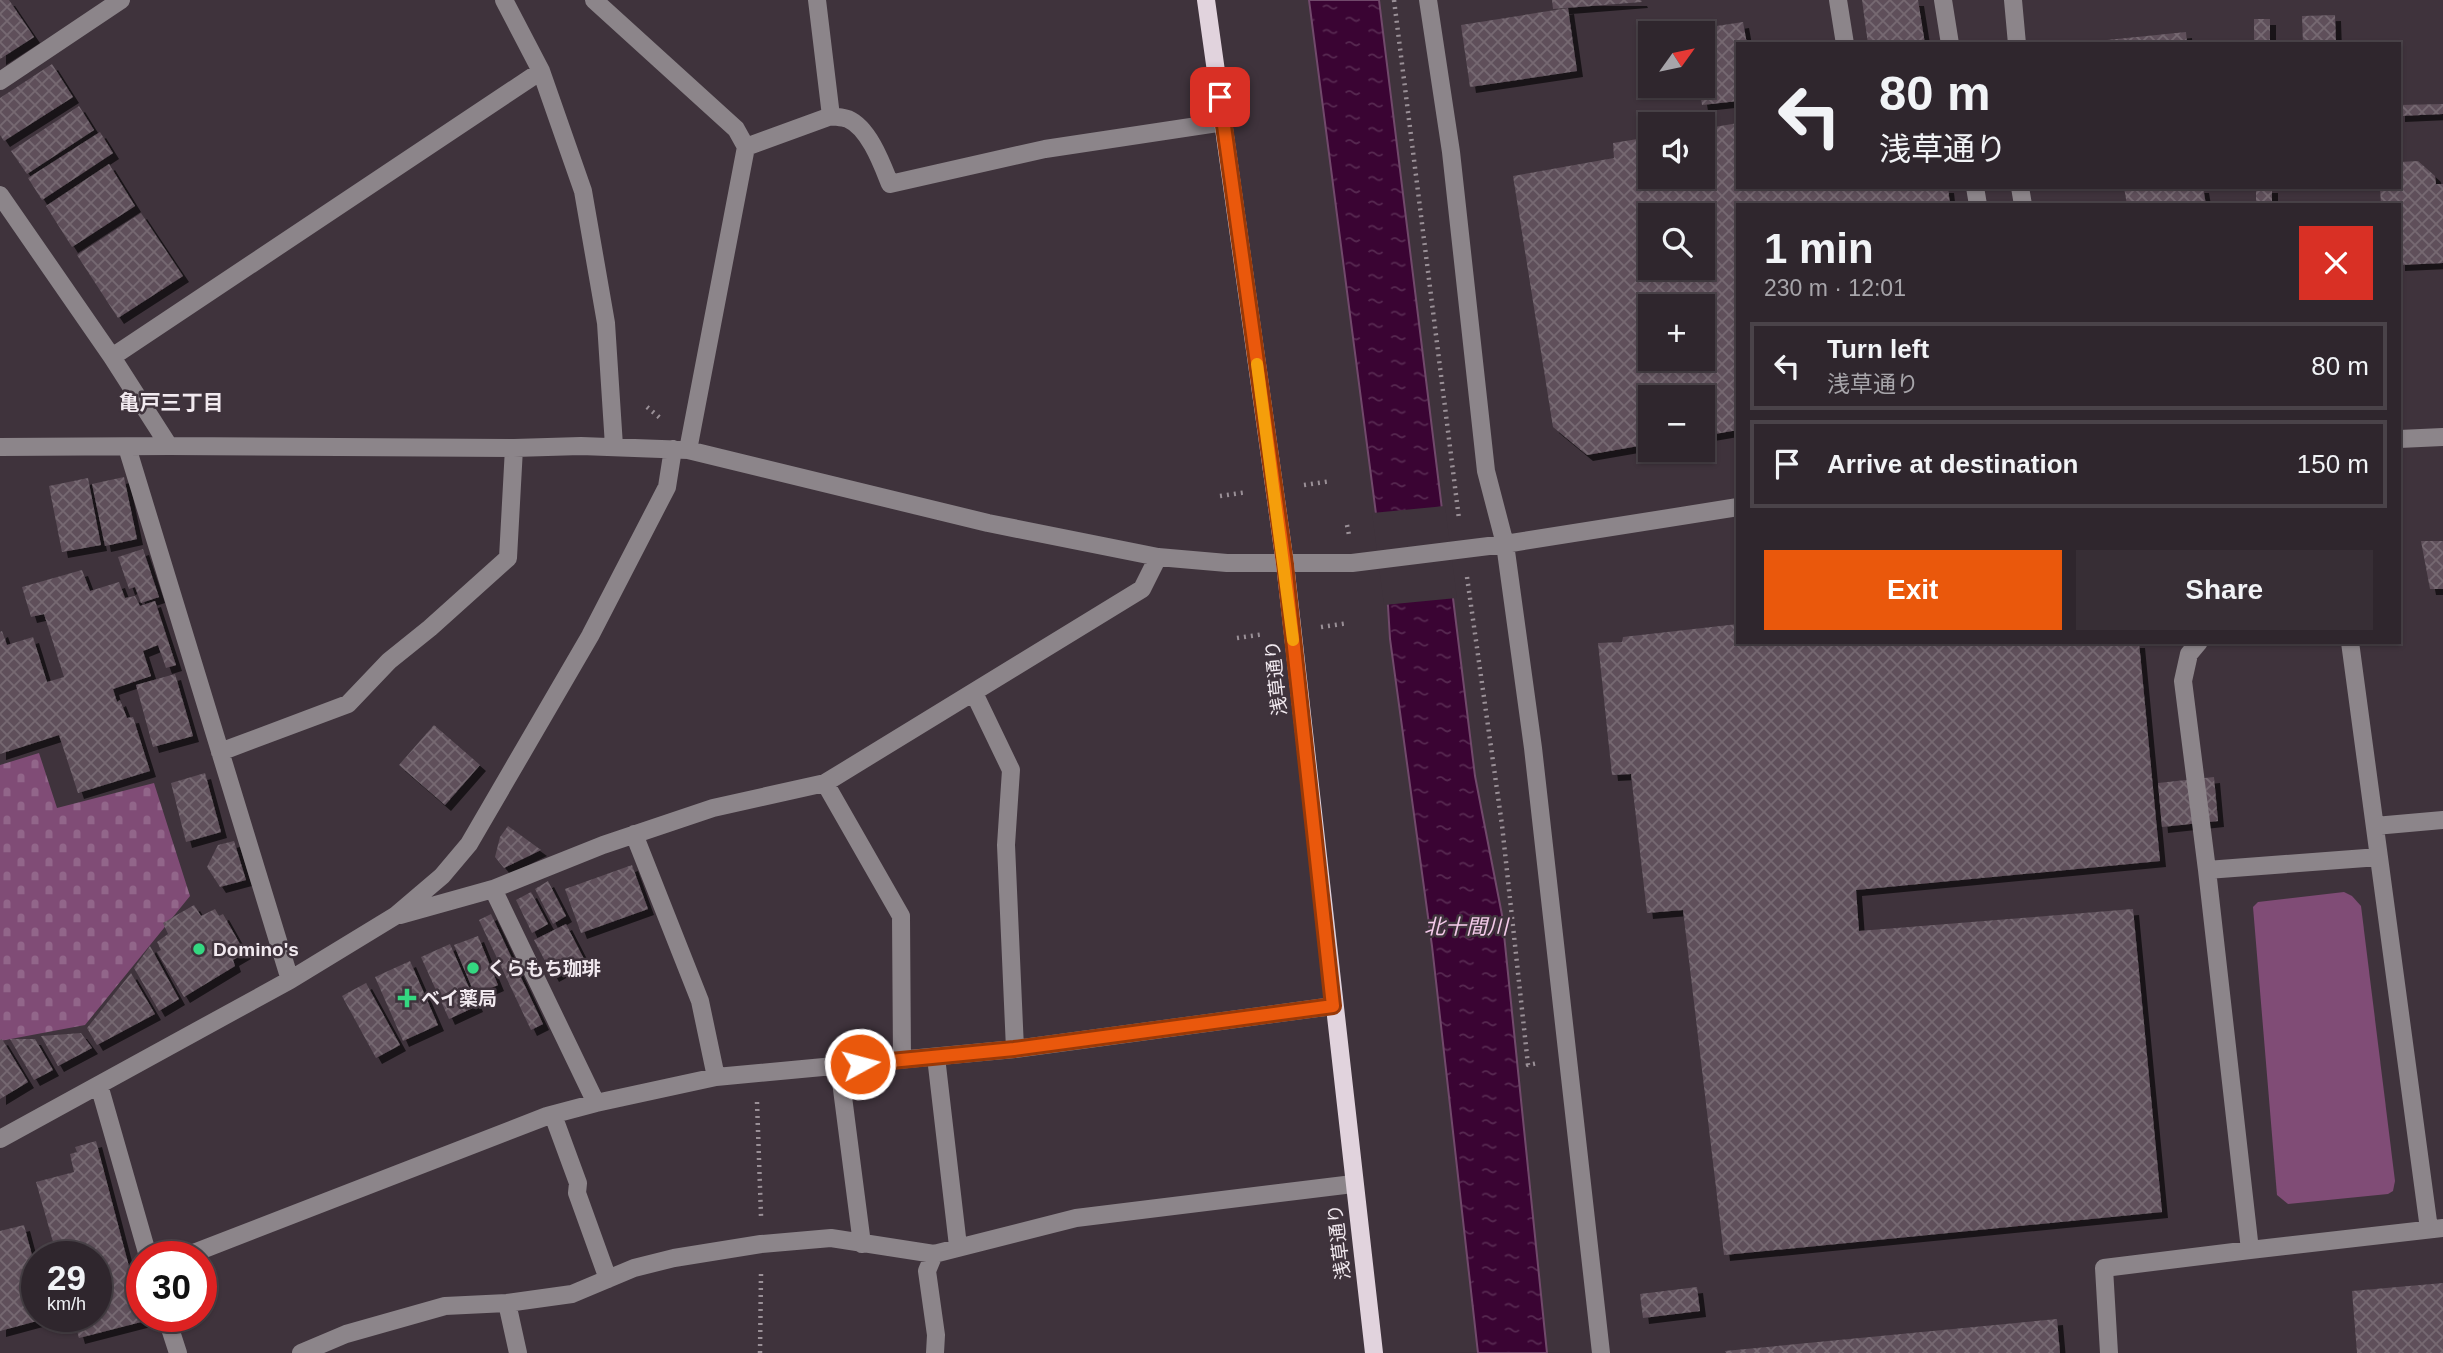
<!DOCTYPE html>
<html lang="en">
<head>
<meta charset="utf-8">
<style>
  :root { --surface:#2f262d; --page:#372e35; --text:#f1f3f6; --muted:#a7a5aa; --line:#4a4349; --accent:#ea580c }
  body { margin:0; font-family:Arial,"Noto Sans JP",sans-serif; background:var(--page); color:var(--text); height:100vh; display:flex; flex-direction:column; font-size:26px; white-space:nowrap }
  * { box-sizing:border-box; margin:0 }
  p { font-size:23px; color:var(--muted) }
  .icon { flex:none; width:38px; height:38px; fill:none; stroke:currentColor; stroke-width:2; stroke-linecap:round; stroke-linejoin:round }
  .map { position:relative; flex:1; overflow:hidden }
  .side { position:absolute; left:1736px; top:203px; width:665px; height:441px; display:flex; flex-direction:column; background:var(--surface); border-radius:0px; box-shadow:0 2px 5px #0004,0 0 0 2px var(--line) }
  .side>* { flex:none }
  .guide { position:absolute; left:1736px; top:42px; width:665px; height:147px; border-radius:0px; box-shadow:0 2px 5px #0004,0 0 0 2px var(--line); background:#2f262d; color:var(--text); overflow:hidden }
  .needle { width:46px; rotate:57deg }
  .controls { position:absolute; left:1638px; top:21px; display:grid; gap:14px }
  .controls a { display:grid; place-items:center; width:77px; height:77px; border-radius:0px; background:var(--surface); box-shadow:0 2px 5px #0004,0 0 0 2px var(--line); font-size:35px }
  .speed { position:absolute; left:21px; top:1241px; display:flex; gap:14px; font-size:35px; font-weight:700; text-align:center }
  .speed>* { display:grid; place-content:center; width:91px; height:91px; border-radius:50%; background:var(--surface); box-shadow:0 2px 5px #0004,0 0 0 2px var(--line); line-height:1 }
  .speed small { font-size:18px; font-weight:400 }
  .speed .limit { border:10px solid #d22; background:#fff; color:#111 }
  .pin { position:absolute; display:grid; place-items:center; width:60px; height:60px; color:#fff; margin:-30px; border-radius:14px; box-shadow:0 4px 10px #0006 }
  .me { position:absolute; width:77px; margin:-38px; rotate:83deg; stroke-linejoin:round; filter:drop-shadow(0 0 5px #0008) }
  .turn { display:flex; align-items:center; gap:24px; height:147px; padding:0 28px; font-size:32px }
  .turn .icon { width:91px; height:91px; stroke-width:2.5 }
  .turn b { display:block; font-size:49px; line-height:60px }
  .round { display:grid; place-items:center; flex:none; width:74px; height:74px; border-radius:0px; background:var(--page) }
  .overview { display:flex; align-items:center; justify-content:space-between; height:119px; padding:0 28px }
  h1 { font-size:42px; font-weight:700; line-height:52px }
  .primary-button { display:flex; gap:14px; margin-top:auto; padding:14px 28px }
  .primary-button a { flex:1; height:80px; border-radius:0px; background:var(--accent); color:#fff; font-size:28px; font-weight:700; line-height:80px; text-align:center }
  .primary-button a+a { background:var(--page); color:var(--text) }
  ul { padding:0; list-style:none }
  li { display:flex; align-items:center; gap:21px; height:88px; margin:0 14px 10px; padding:0 14px; border:4px solid var(--line); border-radius:0px }
  li div { flex:1 }
  li b { display:block; font-size:26px }
  li em { font-style:normal }
  .map>svg:first-child { display:block }
  .grass { fill:#804c76 }
  .cemetery { fill:url(#cemetery-stones) }
  .water { fill:url(#water-ripples); stroke:#71496b; stroke-width:2 }
  .pier { fill:#3f333c }
  .building { fill:url(#building-cross-hatch); fill-rule:evenodd; filter:url(#shadow) }
  .lines { fill:none; stroke-linecap:round; stroke-linejoin:round }
  .path { stroke:#9a9097; stroke-width:4.5; stroke-dasharray:2 5; stroke-linecap:butt }
  .minor { stroke:#8c858a; stroke-width:18 }
  .major { stroke:#e1d3dd; stroke-width:18 }
  .route-casing { stroke:#983908; stroke-width:18 }
  .route { stroke:#ea580c; stroke-width:12 }
  .slow { stroke:#f59e0b; stroke-width:12 }
  .poi-dot { fill:#34d881; stroke:#3f333c; stroke-width:2.5 }
  .labels { text-anchor:middle; dominant-baseline:central; stroke-width:5; stroke-linejoin:round; paint-order:stroke }
  .street-label { font-size:19px; fill:#f1e9ef; stroke:#3f333c }
  .poi-label { font-size:19px; font-weight:bold; fill:#f1e9ef; stroke:#3f333c; text-anchor:start }
  .neighbourhood-label { font-size:21px; font-weight:bold; fill:#f1e9ef; stroke:#3f333c }
  .water-label { font-size:21px; font-style:italic; fill:#f4cbea; stroke:#3f333c }
</style>
</head>
<body>
<div class="map">
<svg width="2443" height="1353" viewBox="0 0 2443 1353">
  <defs>
    <pattern id="cemetery-stones" width="16" height="16" patternUnits="userSpaceOnUse" patternTransform="scale(1.75)"><rect width="16" height="16" fill="#804c76"/><path d="M2 7V4a2 2 0 0 1 4 0v3zM10 15v-3a2 2 0 0 1 4 0v3z" fill="#92668a"/></pattern>
    <pattern id="water-ripples" width="26" height="14" patternUnits="userSpaceOnUse" patternTransform="scale(1.75)"><rect width="26" height="14" fill="#3a0433"/><path d="M2 4q2-2 4 0t4 0M15 11q2-2 4 0t4 0" fill="none" stroke="#572951"/></pattern>
    <pattern id="building-cross-hatch" width="8" height="8" patternUnits="userSpaceOnUse" patternTransform="scale(1.75)"><rect width="8" height="8" fill="#5e505a"/><path d="M0 0l8 8M0 8l8-8" fill="none" stroke="#766972"/></pattern>
    <filter id="shadow"><feDropShadow dx="6" dy="6" stdDeviation="0" flood-color="#0009"/></filter>
  </defs>
  <rect width="100%" height="100%" fill="#3f333c"/>
  <!-- grass -->
  <path class="grass" d="M 2344,892 L 2352,896 L 2361,906 L 2395,1181 L 2393,1191 L 2388,1194 L 2288,1204 L 2277,1195 L 2253,907 L 2258,902 Z"/>
  <!-- cemetery -->
  <path class="cemetery" d="M 39,753 L 57,808 L 154,783 L 190,896 L 85,1025 L 0,1041 L 0,765 Z"/>
  <!-- water -->
  <path class="water" d="M 1309,0 L 1379,0 L 1475,776 L 1502,915 L 1547,1353 L 1478,1353 L 1432,946 L 1390,639 L 1388,606 Z"/>
  <!-- pier -->
  <path class="pier" d="M 1445,506 L 1457,598 L 1384,605 L 1372,513 Z"/>
  <!-- building -->
  <path class="building" d="M 0,0 L 9,0 L 34,37 L 0,59 Z
    M 1552,0 L 1641,0 L 1642,2 L 1553,9 Z
    M 1862,0 L 1918,0 L 1925,44 L 1868,44 Z
    M 1568,8 L 1577,71 L 1470,87 L 1461,25 Z
    M 2335,15 L 2336,44 L 2303,44 L 2302,16 Z
    M 2254,19 L 2270,19 L 2270,44 L 2254,44 Z
    M 1743,22 L 1747,44 L 1738,44 L 1738,101 L 1702,105 L 1699,86 L 1703,86 L 1703,33 L 1691,33 L 1690,30 Z
    M 2186,32 L 2187,44 L 2107,44 L 2107,40 Z
    M 52,64 L 73,97 L 4,141 L 0,135 L 0,98 Z
    M 2443,104 L 2443,114 L 2399,116 L 2399,105 Z
    M 79,106 L 94,130 L 27,174 L 11,151 Z
    M 1738,123 L 1738,187 L 1948,187 L 1950,205 L 1738,205 L 1738,430 L 1703,436 L 1703,397 L 1650,397 L 1650,444 L 1587,455 L 1553,427 L 1513,176 L 1614,158 L 1613,143 L 1650,137 L 1650,177 L 1703,177 L 1703,129 ZM 1650,215 L 1703,215 L 1703,268 L 1650,268 ZM 1650,306 L 1703,306 L 1703,359 L 1650,359 Z
    M 100,132 L 113,153 L 42,200 L 28,178 Z
    M 2418,161 L 2435,176 L 2436,184 L 2443,184 L 2443,263 L 2399,265 L 2399,205 L 2381,205 L 2380,187 L 2399,187 L 2399,162 Z
    M 109,164 L 135,206 L 72,247 L 46,206 Z
    M 2124,187 L 2203,187 L 2206,205 L 2127,205 Z
    M 2256,187 L 2272,187 L 2272,205 L 2256,205 Z
    M 141,213 L 183,276 L 118,318 L 77,255 Z
    M 124,477 L 137,539 L 105,546 L 92,484 Z
    M 88,478 L 101,545 L 62,552 L 49,486 Z
    M 2421,541 L 2443,541 L 2443,589 L 2430,589 Z
    M 143,549 L 159,597 L 141,603 L 135,587 L 129,589 L 118,557 Z
    M 82,570 L 90,591 L 119,582 L 125,598 L 135,596 L 140,606 L 155,601 L 176,665 L 166,668 L 158,645 L 143,651 L 151,676 L 113,689 L 117,702 L 120,700 L 127,718 L 133,717 L 150,771 L 78,793 L 59,735 L 0,754 L 0,632 L 2,631 L 7,645 L 33,637 L 47,682 L 64,677 L 44,614 L 31,617 L 22,587 Z
    M 1738,624 L 1738,642 L 2139,642 L 2160,861 L 1856,890 L 1859,931 L 2133,909 L 2162,1212 L 1724,1255 L 1683,910 L 1647,913 L 1631,774 L 1612,775 L 1598,643 L 1622,642 L 1623,637 Z
    M 175,674 L 193,736 L 153,747 L 136,685 Z
    M 434,725 L 480,765 L 445,805 L 399,765 Z
    M 205,773 L 221,832 L 186,842 L 171,783 Z
    M 2214,777 L 2218,821 L 2162,827 L 2158,783 Z
    M 508,826 L 541,850 L 504,868 L 495,857 L 500,837 Z
    M 234,841 L 246,880 L 220,887 L 207,867 L 218,845 Z
    M 632,865 L 648,909 L 581,933 L 565,889 Z
    M 548,881 L 566,916 L 553,924 L 535,889 Z
    M 531,892 L 548,924 L 532,933 L 516,900 Z
    M 194,905 L 201,916 L 215,909 L 219,916 L 223,914 L 245,953 L 233,960 L 235,966 L 184,997 L 157,952 L 161,950 L 157,942 L 168,934 L 163,923 Z
    M 491,914 L 543,1024 L 531,1030 L 479,920 Z
    M 566,924 L 584,959 L 553,976 L 534,940 Z
    M 478,936 L 498,985 L 475,995 L 454,945 Z
    M 450,944 L 477,1006 L 449,1019 L 421,957 Z
    M 150,946 L 179,999 L 159,1011 L 134,968 Z
    M 410,961 L 438,1025 L 403,1041 L 375,977 Z
    M 131,973 L 155,1014 L 97,1045 L 87,1028 Z
    M 366,983 L 400,1045 L 376,1058 L 342,996 Z
    M 81,1033 L 92,1048 L 58,1066 L 41,1036 Z
    M 2,1039 L 28,1082 L 0,1099 L 0,1040 Z
    M 10,1039 L 35,1039 L 53,1070 L 34,1080 Z
    M 96,1141 L 142,1316 L 145,1321 L 79,1338 L 73,1316 L 96,1316 L 96,1256 L 57,1256 L 36,1182 L 74,1172 L 70,1154 L 77,1152 L 75,1147 Z
    M 24,1225 L 37,1274 L 37,1316 L 48,1316 L 48,1318 L 0,1331 L 0,1231 Z
    M 2443,1283 L 2443,1353 L 2357,1353 L 2352,1291 Z
    M 1697,1287 L 1700,1311 L 1643,1318 L 1640,1294 Z
    M 2057,1319 L 2060,1353 L 1726,1353 L 1725,1351 Z"/>
  <g class="lines">
    <!-- path -->
    <path class="path" d="M 1394,0 L 1459,519
      M 647,407 L 660,418
      M 1304,485 L 1331,481
      M 1220,496 L 1247,492
      M 1347,525 L 1349,535
      M 1467,577 L 1502,825 L 1528,1065 L 1538,1063
      M 1321,627 L 1348,623
      M 1237,638 L 1264,634
      M 757,1102 L 761,1216
      M 760,1353 L 761,1274"/>
    <!-- minor -->
    <path class="minor" d="M 504,0 L 541,71 L 583,191 L 606,323 L 614,446
      M 594,0 L 736,129 L 746,147 L 688,450
      M 1428,0 L 1451,152 L 1486,471 L 1505,544 L 1533,748 L 1601,1353
      M 1838,0 L 1845,44
      M 1943,0 L 1950,44
      M 2013,0 L 2017,44
      M 0,81 L 121,0
      M 831,116 C 836,117 843,117 848,119 C 869,128 882,164 890,184 L 1045,149 L 1224,122
      M 746,147 L 831,116 L 817,0
      M 1975,187 L 1978,205
      M 2020,187 L 2023,205
      M 0,195 L 112,357 L 169,446
      M 112,357 L 541,71
      M 2399,439 L 2443,437
      M 0,447 L 169,446 L 514,448 L 581,446 L 688,450 L 988,523 L 1158,557 L 1227,563 L 1352,563 L 1505,544 L 1738,507
      M 127,447 L 290,980
      M 2199,642 L 2189,654 L 2183,681 L 2207,870
      M 2350,642 L 2429,1229
      M 974,693 L 1011,770 L 1006,845 L 1015,1049
      M 220,752 L 348,704 L 389,661 L 430,628 L 508,558 L 514,448
      M 825,783 L 901,916 L 902,1059
      M 2375,826 L 2443,820
      M 634,834 L 700,1001 L 716,1077
      M 2379,857 L 2207,870 L 2250,1250 L 2443,1228
      M 493,889 L 596,1103
      M 400,915 L 493,889 L 603,845 L 713,808 L 825,783 L 1142,589 L 1158,557
      M 936,1057 L 958,1246
      M 839,1066 L 862,1244
      M 99,1085 L 148,1256
      M 553,1115 L 578,1183 L 577,1193 L 608,1279
      M 0,1139 L 290,980 L 395,916 L 442,876 L 469,844 L 590,636 L 667,487 L 673,449
      M 934,1254 L 927,1271 L 936,1335 L 935,1353
      M 186,1256 L 547,1116 L 596,1103 L 716,1077 L 1015,1049 L 1333,1006
      M 507,1303 L 518,1353
      M 166,1316 L 178,1353
      M 301,1353 L 346,1334 L 445,1306 L 507,1303 L 572,1294 L 634,1268 L 674,1258 L 761,1244 L 831,1238 L 934,1254 L 1076,1218 L 1353,1184
      M 2109,1353 L 2104,1268 L 2250,1250"/>
    <!-- major -->
    <path class="major" d="M 1206,0 L 1285,564 L 1374,1353"/>
  </g>
  <g class="lines">
    <defs>
      <path id="route" d="M 860,1064 L 1014,1049 L 1333,1006 L 1285,564 L 1220,97"/>
    </defs>
    <!-- route casing -->
    <use href="#route" class="route-casing"/>
    <!-- route -->
    <use href="#route" class="route"/>
    <!-- slow -->
    <path class="slow" d="M 1257,364 L 1293,640"/>
  </g>
  <!-- markers -->
  <g class="poi-dot">
    <circle cx="199" cy="949" r="7"/>
    <circle cx="473" cy="968" r="7"/>
    <path d="M403.5 987.5h7v7h7v7h-7v7h-7v-7h-7v-7h7z"/>
  </g>
  <g class="labels">
    <!-- street labels -->
    <g class="street-label">
      <text transform="translate(1276 678) rotate(-96)">浅草通り</text>
      <text transform="translate(1339 1242) rotate(-97)">浅草通り</text>
    </g>
    <!-- poi labels -->
    <g class="poi-label">
      <text x="213" y="949">Domino's</text>
      <text x="487" y="968">くらもち珈琲</text>
      <text x="421" y="998">ベイ薬局</text>
    </g>
    <!-- neighbourhood labels -->
    <g class="neighbourhood-label">
      <text x="171" y="402">亀戸三丁目</text>
    </g>
    <!-- water labels -->
    <g class="water-label">
      <text x="1466" y="926">北十間川</text>
    </g>
  </g>
</svg>
<div class="controls">
<a><svg class="needle" viewBox="-14 -14 28 28"><path d="M0-13l5 13h-10z" fill="#e53935"/><path d="M0 13l5-13h-10z" fill="#a7a5aa"/></svg></a>
<a><svg class="icon" aria-label="sound" viewBox="0 0 24 24"><path d="M4 9h4l5-4v14l-5-4H4zM17 9q2 3 0 6"/></svg></a>
<a><svg class="icon" aria-label="search" viewBox="0 0 24 24"><circle cx="10" cy="10" r="6"/><path d="M15 15l6 6"/></svg></a>
<a>+</a>
<a>−</a>
</div>
<div class="speed"><div>29<small>km/h</small></div><div class="limit">30</div></div>
<div class="pin" style="left:1220px;top:97px;background:#d93025"><svg class="icon" aria-label="arrive" viewBox="0 0 24 24"><path d="M6 21V4h12l-3 4 3 4H6"/></svg></div>
<svg class="me" style="left:860px;top:1064px" viewBox="-20 -20 40 40"><circle r="17" fill="#ea580c" stroke="#fff" stroke-width="3"/><path d="M0-11L8 9 0 5-8 9z" fill="#fff"/></svg>
<div class="guide">
<div class="turn"><svg class="icon" aria-label="left" viewBox="0 0 24 24"><path d="M17 20v-9H6M10 6l-5 5 5 5"/></svg><div><b>80 m</b>浅草通り</div></div>
</div>
<section class="side">
<div class="overview"><div><h1>1 min</h1><p>230 m · 12:01</p></div><a class="round" style="background:#d93025;color:#fff"><svg class="icon" aria-label="close" viewBox="0 0 24 24"><path d="M6 6l12 12M18 6L6 18"/></svg></a></div>
<ul>
<li><svg class="icon" aria-label="left" viewBox="0 0 24 24"><path d="M17 20v-9H6M10 6l-5 5 5 5"/></svg><div><b>Turn left</b><p>浅草通り</p></div><em>80 m</em></li>
<li><svg class="icon" aria-label="arrive" viewBox="0 0 24 24"><path d="M6 21V4h12l-3 4 3 4H6"/></svg><div><b>Arrive at destination</b></div><em>150 m</em></li>
</ul>
<div class="primary-button"><a>Exit</a><a>Share</a></div>
</section>
</div>
</body>
</html>
